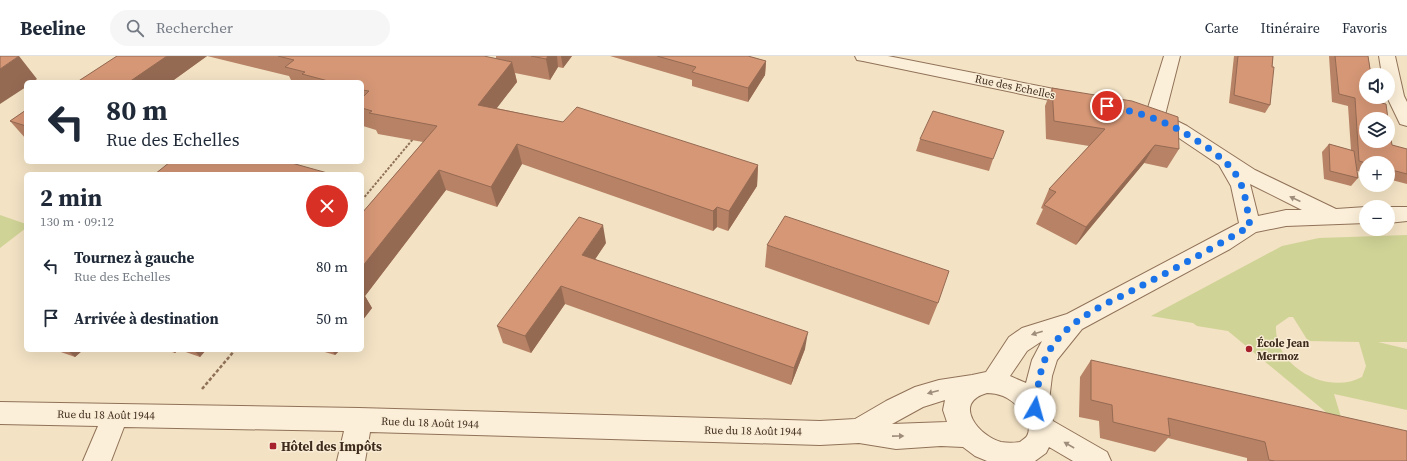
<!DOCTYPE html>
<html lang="fr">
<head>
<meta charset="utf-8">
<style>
  :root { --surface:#fff; --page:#f6f6f7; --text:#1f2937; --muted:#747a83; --line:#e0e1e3 }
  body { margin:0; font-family:"Source Serif 4",serif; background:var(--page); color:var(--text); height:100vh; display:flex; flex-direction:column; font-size:15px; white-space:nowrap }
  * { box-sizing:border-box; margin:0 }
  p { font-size:13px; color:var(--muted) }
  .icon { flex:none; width:22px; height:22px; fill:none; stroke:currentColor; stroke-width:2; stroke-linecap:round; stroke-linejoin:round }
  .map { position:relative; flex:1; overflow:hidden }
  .side { position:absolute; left:24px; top:116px; width:340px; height:180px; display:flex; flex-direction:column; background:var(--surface); border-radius:6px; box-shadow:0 4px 16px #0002 }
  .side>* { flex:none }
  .guide { position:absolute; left:24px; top:24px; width:340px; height:84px; border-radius:6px; box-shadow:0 4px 16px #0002; background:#fff; color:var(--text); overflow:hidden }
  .buttons { position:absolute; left:1359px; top:12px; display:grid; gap:8px }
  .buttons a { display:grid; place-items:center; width:36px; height:36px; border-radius:50%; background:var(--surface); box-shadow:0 4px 16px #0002; font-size:20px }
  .pin { position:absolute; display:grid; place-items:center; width:34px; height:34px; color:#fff; margin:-17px; border:2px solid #fff; border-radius:50%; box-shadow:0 1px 4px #0007 }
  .me { position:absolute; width:44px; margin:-22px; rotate:7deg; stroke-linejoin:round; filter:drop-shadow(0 0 3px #0008) }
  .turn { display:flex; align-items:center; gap:14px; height:84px; padding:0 16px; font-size:18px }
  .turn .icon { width:52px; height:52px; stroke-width:2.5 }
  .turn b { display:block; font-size:28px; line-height:34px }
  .round { display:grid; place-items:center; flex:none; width:42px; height:42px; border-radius:21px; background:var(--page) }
  .summary { display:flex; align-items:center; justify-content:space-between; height:68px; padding:0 16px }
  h1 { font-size:24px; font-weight:700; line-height:30px }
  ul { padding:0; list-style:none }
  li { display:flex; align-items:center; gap:12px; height:52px; padding:0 16px }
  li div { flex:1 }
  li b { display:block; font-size:15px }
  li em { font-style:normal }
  header { display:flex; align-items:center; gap:24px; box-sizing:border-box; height:56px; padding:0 20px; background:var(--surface); border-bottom:1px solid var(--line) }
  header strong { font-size:19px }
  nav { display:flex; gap:22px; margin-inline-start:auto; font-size:14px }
  .search { width:280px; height:36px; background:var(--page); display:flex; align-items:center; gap:10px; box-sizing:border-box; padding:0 14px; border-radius:22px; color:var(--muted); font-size:15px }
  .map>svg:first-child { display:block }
  .green { fill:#d0d396; fill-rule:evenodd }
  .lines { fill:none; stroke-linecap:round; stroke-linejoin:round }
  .minor-casing { stroke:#907258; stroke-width:2 }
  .path-far1 { stroke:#907258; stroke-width:2; stroke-dasharray:2.5 1.5; stroke-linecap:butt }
  .path { stroke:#907258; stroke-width:2.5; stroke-dasharray:3.5 2; stroke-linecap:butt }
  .minor { fill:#fcefd9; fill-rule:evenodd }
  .wall { fill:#b78265 }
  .shaded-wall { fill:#956a53 }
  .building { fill:#d59776; stroke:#956a53 }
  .oneway { fill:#9e8d7b }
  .route { stroke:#1a73e8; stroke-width:7; stroke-dasharray:0 12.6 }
  .poi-dot { fill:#a6212b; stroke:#f9ecd5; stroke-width:1.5 }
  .labels { text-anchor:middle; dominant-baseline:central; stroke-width:3; stroke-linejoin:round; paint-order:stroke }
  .street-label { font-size:11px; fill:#3f2b1d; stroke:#f9ecd5 }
  .poi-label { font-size:11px; font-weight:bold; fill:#3f2b1d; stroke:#f9ecd5; text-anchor:start }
  .near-poi-label { font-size:13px; font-weight:bold; fill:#3f2b1d; stroke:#f9ecd5; text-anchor:start }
</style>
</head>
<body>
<header>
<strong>Beeline</strong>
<div class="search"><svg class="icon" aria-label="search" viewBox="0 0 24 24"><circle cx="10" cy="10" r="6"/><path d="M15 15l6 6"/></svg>Rechercher</div>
<nav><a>Carte</a><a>Itinéraire</a><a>Favoris</a></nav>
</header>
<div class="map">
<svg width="1407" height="405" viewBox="0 0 1407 405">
  <rect width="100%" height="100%" fill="#f3e2c4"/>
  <!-- green -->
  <path class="green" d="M 0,159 L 26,168 L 26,172 L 0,192 Z
    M 1407,179 L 1407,286 L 1378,286 L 1407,293 L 1407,354 L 1334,338 L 1344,371 L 1228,275 L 1197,270 L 1193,267 L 1151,260 L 1282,190 L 1319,182 ZM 1289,261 L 1293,261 L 1308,285 L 1359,286 L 1366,310 L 1362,321 C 1327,340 1274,310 1276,270 Z"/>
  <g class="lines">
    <defs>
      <path id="minor" d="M 855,0 L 888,0 L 1079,38 L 1085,40 L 1088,44 L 1085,48 L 1079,50 L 863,5 L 857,4 Z
        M 1164,0 L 1180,0 L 1165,59 L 1187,70 L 1255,114 L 1336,153 L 1366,151 L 1366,167 L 1286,170 L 1256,176 L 1230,193 L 1082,273 L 1057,304 L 1052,320 L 1048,353 L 1053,365 L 1107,396 L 1111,405 L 1073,405 L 1049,391 L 1046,397 L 1035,405 L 987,405 L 975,400 L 963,391 L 941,390 L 896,393 L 859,387 L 820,389 L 370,376 L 365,405 L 337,405 L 344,375 L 124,371 L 111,405 L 83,405 L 98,370 L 0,368 L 0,346 L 359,352 L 820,365 L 855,363 L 886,345 L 915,331 L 939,324 L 972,319 L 986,316 L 1009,281 L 1022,272 L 1067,258 L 1239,167 L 1231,130 L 1219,109 L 1173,78 L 1145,64 L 1143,60 L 1147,55 ZM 1250,128 L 1302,154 L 1286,154 L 1258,160 ZM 1042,285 L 1032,304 L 1026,327 L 1010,320 L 1027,295 ZM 987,337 C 992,337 998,338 1003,340 C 1015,345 1035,364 1027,380 C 1026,382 1022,384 1020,386 C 1014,387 1007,387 1001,386 C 980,381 951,347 987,337 ZM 945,344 L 943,354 L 947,366 L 892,368 L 923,351 Z
        M 1379,0 L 1395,0 L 1404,40 L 1407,46 L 1407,70 L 1400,68 L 1387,41 L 1388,41 L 1388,19 L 1382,19 Z
        M 1388,151 L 1407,151 L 1407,165 L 1388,167 Z"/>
    </defs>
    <!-- minor casing -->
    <use href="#minor" class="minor-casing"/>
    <!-- path-far1 -->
    <path class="path-far1" d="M 362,144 L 413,83"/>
    <!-- path -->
    <path class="path" d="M 202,333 L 235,294"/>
    <!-- minor -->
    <use href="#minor" class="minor"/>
  </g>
  <!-- wall -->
  <path class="wall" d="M 117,0 L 484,0 L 496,3 L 496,0 L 572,0 L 563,12 L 558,11 L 550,24 L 515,17 L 517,26 L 496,52 L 758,109 L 757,130 L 728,175 L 717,171 L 713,175 L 522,108 L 497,151 L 446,134 L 365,240 L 372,252 L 362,265 L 362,157 L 423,86 L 378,78 L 376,74 L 363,70 L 362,68 L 362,26 L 292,26 L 289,20 L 207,0 L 171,26 L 77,26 Z
    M 610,0 L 748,0 L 766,5 L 765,19 L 748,46 L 692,30 L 692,24 Z
    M 1234,0 L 1273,0 L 1270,49 L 1265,57 L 1229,47 Z
    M 1329,0 L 1368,0 L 1376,46 L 1392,89 L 1407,93 L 1407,128 L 1388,123 L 1388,107 L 1366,107 L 1366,117 L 1357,115 L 1358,122 L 1351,130 L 1324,123 L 1322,96 L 1329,88 L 1351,94 L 1348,50 L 1332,46 Z
    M 1052,32 L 1179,93 L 1167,112 L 1144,107 L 1076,189 L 1036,168 L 1043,153 L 1041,152 L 1049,133 L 1089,90 L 1046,83 L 1045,50 Z
    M 26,54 L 26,83 L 10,65 Z
    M 920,83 L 993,103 L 989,115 L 916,95 Z
    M 606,187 L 595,203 L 805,293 L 791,329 L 565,248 L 531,297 L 503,287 L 497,270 Z
    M 767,189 L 938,247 L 929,269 L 765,211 Z
    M 55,294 L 83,294 L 75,301 Z
    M 166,294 L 178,294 L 175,297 Z
    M 180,294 L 206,294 L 200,301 Z
    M 318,294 L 340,294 L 335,299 Z
    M 1091,304 L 1407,405 L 1247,405 L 1247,402 L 1168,382 L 1155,396 L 1100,382 L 1099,365 L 1079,361 L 1080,321 Z"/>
  <!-- shaded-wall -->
  <path class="shaded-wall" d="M 19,0 L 37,23 L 33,26 L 26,26 L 26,31 L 0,48 L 0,13 Z
    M 167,0 L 207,0 L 171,26 L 129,26 Z
    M 548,0 L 557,0 L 558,11 L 550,24 L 546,3 Z
    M 561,0 L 572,0 L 563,12 Z
    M 766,5 L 765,19 L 748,46 L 748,32 Z
    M 512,6 L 517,26 L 484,69 L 478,49 Z
    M 517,88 L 522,108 L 497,151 L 491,131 Z
    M 1155,89 L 1144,107 L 1076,189 L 1086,171 Z
    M 758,109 L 757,130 L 728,175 L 729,155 Z
    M 439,114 L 446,134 L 365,240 L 372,252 L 362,265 L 362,211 Z
    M 717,151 L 717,171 L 713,175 L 713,155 Z
    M 603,169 L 606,187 L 586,217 L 582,199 Z
    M 561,230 L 565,248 L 531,297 L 525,280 Z
    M 808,276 L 805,293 L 791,329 L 794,312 Z
    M 67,294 L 83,294 L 75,301 Z
    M 172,294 L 178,294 L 175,297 Z
    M 194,294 L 206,294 L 200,301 Z
    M 332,294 L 340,294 L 335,299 Z"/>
  <!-- building -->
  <path class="building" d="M 0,0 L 19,0 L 0,13 Z
    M 117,0 L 167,0 L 129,26 L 77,26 Z
    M 278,0 L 484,0 L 512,6 L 478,49 L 563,66 L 577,51 L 758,109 L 729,155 L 717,151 L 713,155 L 517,88 L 491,131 L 439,114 L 362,211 L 362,157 L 437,70 L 369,57 L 372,55 L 362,52 L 362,42 L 369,35 L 362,34 L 362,26 L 332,26 L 302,18 L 305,16 L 285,11 L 294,4 Z
    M 531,0 L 548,0 L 546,3 Z
    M 657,0 L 748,0 L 766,5 L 748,32 L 692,16 L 696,11 Z
    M 1238,0 L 1273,0 L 1272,11 L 1274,11 L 1270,49 L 1234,39 Z
    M 1335,0 L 1368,0 L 1371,19 L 1366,19 L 1366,41 L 1375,41 L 1376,46 L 1386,48 L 1388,63 L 1366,63 L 1366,85 L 1388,85 L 1388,65 L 1392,89 L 1407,93 L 1407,118 L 1388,113 L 1388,107 L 1366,107 L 1359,105 L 1355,42 L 1339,38 Z
    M 1052,32 L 1132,45 L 1178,61 L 1179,93 L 1155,89 L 1086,171 L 1044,149 L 1056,136 L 1049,133 L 1105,73 L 1054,65 Z
    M 26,54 L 26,70 L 10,65 Z
    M 933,55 L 1004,75 L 993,103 L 920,83 Z
    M 1329,88 L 1354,95 L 1358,122 L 1330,115 Z
    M 170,106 L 288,106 L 331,118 L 155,118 Z
    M 785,160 L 949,215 L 938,247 L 767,189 Z
    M 579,161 L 603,169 L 582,199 L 808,276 L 794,312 L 561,230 L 525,280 L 497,270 Z
    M 1091,304 L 1407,375 L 1407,405 L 1275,405 L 1269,404 L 1265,386 L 1168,362 L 1170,380 L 1113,366 L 1112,349 L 1091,344 Z"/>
  <!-- one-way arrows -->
  <defs><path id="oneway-solid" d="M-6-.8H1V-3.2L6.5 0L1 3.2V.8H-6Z"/></defs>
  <g class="oneway">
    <use href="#oneway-solid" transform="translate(1295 143) rotate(-155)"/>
    <use href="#oneway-solid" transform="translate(1037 277) rotate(162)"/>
    <use href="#oneway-solid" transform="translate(933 336) rotate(165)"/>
    <use href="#oneway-solid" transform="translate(898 380) rotate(-1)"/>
    <use href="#oneway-solid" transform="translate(1069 389) rotate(-150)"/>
  </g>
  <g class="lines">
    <!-- route -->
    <path class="route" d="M 1035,353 C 1038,332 1039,310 1051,292 C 1071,261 1109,247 1141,230 C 1178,211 1215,191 1250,170 C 1247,154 1246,136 1238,122 C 1231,109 1220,101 1208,92 C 1170,66 1151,59 1107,50"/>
  </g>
  <!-- markers -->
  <g class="poi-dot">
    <circle cx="1249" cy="293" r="4"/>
    <rect x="269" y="386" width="8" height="8" rx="2"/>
  </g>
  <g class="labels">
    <!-- street labels -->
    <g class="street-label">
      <text transform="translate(1015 31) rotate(12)">Rue des Echelles</text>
      <text transform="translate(106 359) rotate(1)">Rue du 18 Août 1944</text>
      <text transform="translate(430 367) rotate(2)">Rue du 18 Août 1944</text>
      <text transform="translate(753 375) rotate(1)">Rue du 18 Août 1944</text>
    </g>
    <!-- poi labels -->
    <g class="poi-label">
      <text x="1257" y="287">École Jean<tspan x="1257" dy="13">Mermoz</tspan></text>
    </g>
    <!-- near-poi labels -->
    <g class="near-poi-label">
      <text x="281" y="390">Hôtel des Impôts</text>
    </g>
  </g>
</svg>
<div class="buttons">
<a><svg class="icon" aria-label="sound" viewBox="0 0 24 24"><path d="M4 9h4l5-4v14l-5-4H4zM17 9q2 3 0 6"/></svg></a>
<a><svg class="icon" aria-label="layers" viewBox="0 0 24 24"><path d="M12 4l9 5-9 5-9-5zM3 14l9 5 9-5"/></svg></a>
<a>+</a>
<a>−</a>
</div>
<div class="pin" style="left:1107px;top:50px;background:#d93025"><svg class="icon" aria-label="arrive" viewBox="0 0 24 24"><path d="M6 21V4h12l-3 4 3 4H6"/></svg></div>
<svg class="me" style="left:1035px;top:353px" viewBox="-20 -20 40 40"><circle r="19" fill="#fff"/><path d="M0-13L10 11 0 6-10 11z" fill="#1a73e8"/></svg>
<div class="guide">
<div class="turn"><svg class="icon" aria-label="left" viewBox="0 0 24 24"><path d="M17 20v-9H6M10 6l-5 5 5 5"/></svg><div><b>80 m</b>Rue des Echelles</div></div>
</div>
<section class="side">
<div class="summary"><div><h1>2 min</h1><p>130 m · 09:12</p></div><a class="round" style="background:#d93025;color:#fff"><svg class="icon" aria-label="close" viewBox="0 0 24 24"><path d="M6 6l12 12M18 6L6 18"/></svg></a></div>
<ul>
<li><svg class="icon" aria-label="left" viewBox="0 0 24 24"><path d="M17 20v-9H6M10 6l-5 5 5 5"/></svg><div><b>Tournez à gauche</b><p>Rue des Echelles</p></div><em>80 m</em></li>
<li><svg class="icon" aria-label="arrive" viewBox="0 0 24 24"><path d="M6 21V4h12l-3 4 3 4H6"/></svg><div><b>Arrivée à destination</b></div><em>50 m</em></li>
</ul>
</section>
</div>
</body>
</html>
